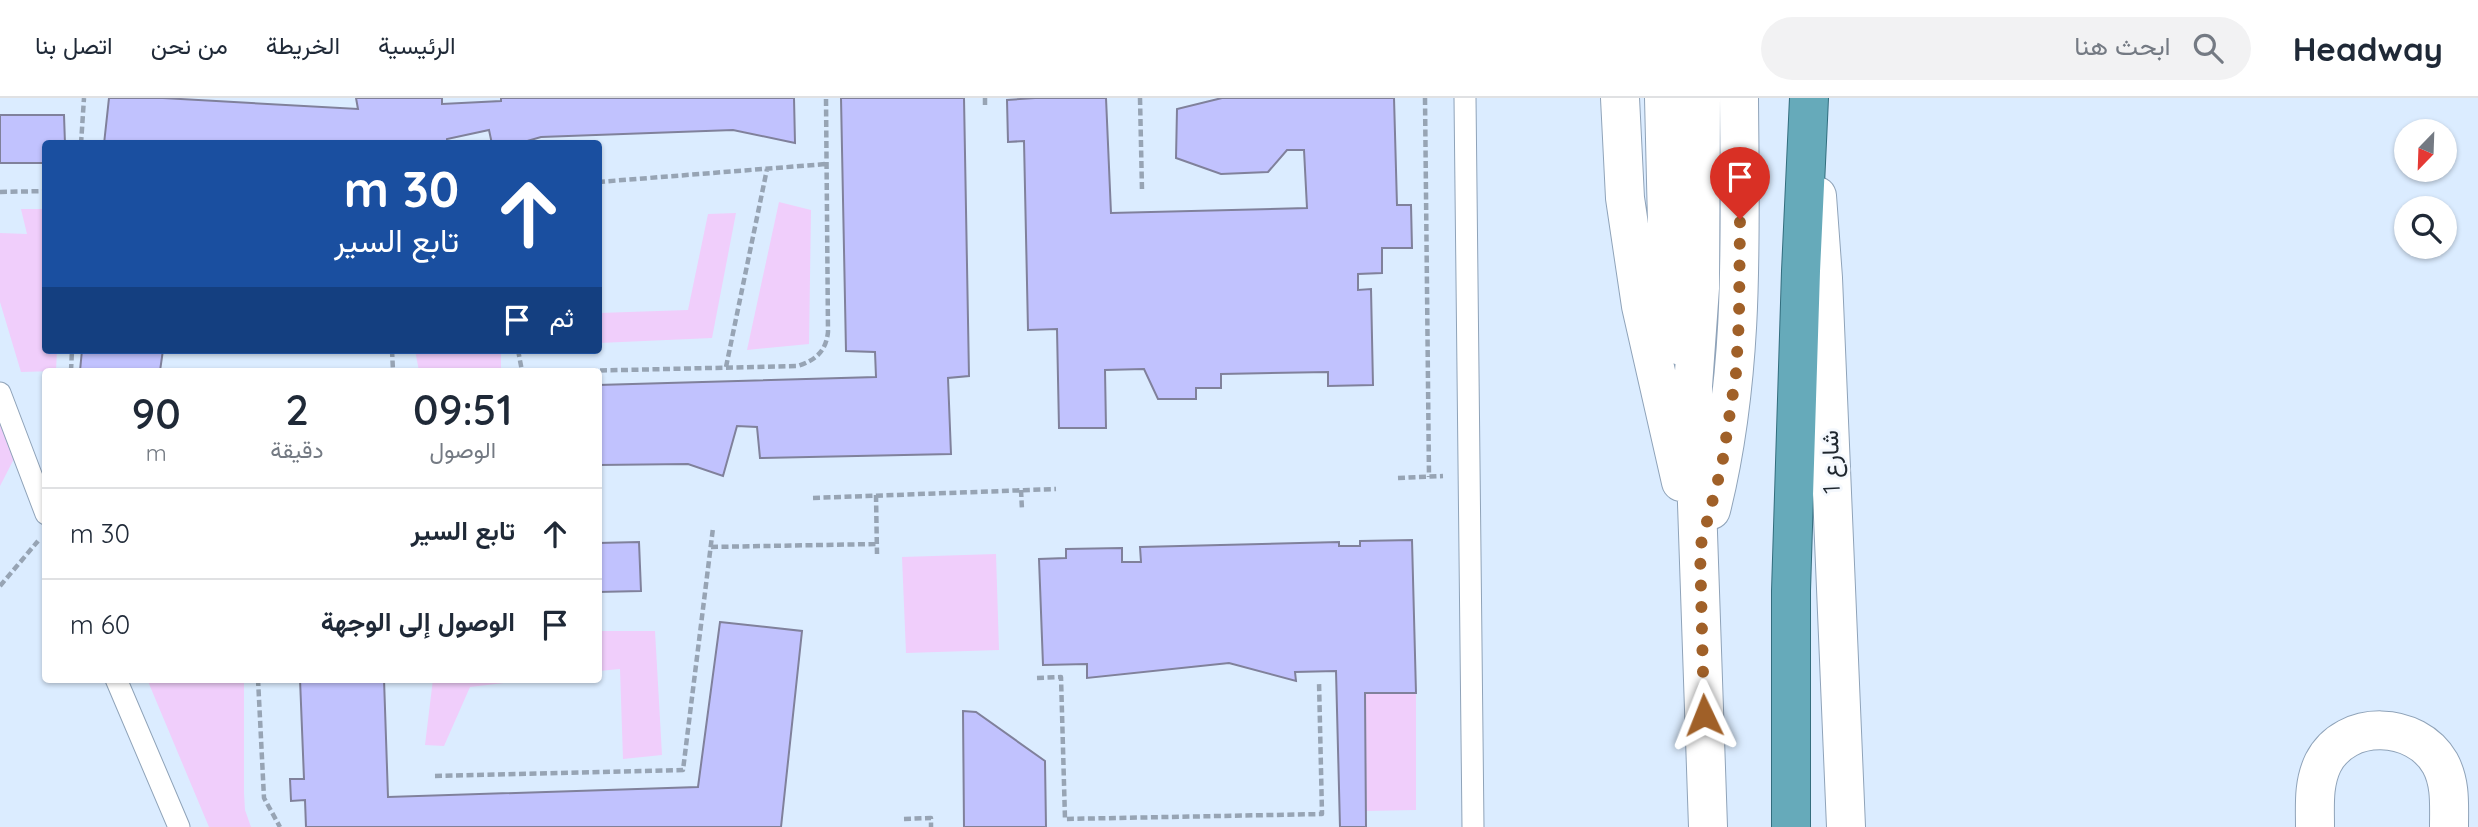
<!DOCTYPE html>
<html lang="ar">
<head>
<meta charset="utf-8">
<style>
  :root { --surface:#fff; --page:#f2f2f3; --text:#1f2937; --muted:#747a83; --line:#e0e1e3 }
  body { margin:0; font-family:Quicksand,Vazirmatn,sans-serif; background:var(--page); color:var(--text); direction:rtl; height:100vh; display:flex; flex-direction:column; font-size:26px; white-space:nowrap }
  * { box-sizing:border-box; margin:0 }
  p { font-size:23px; color:var(--muted) }
  .icon { flex:none; width:38px; height:38px; fill:none; stroke:currentColor; stroke-width:2; stroke-linecap:round; stroke-linejoin:round }
  .map { position:relative; flex:1; overflow:hidden; direction:ltr }
  .sheet { position:absolute; left:42px; top:270px; width:560px; height:315px; display:flex; flex-direction:column; background:var(--surface); border-radius:7px; box-shadow:0 2px 5px #0004; direction:rtl }
  .sheet>* { flex:none }
  .hud { position:absolute; left:42px; top:42px; width:560px; height:214px; border-radius:7px; box-shadow:0 2px 5px #0004; direction:rtl; background:#1a4fa0; color:#fff; overflow:hidden }
  .needle { width:46px; rotate:203deg }
  .fabs { position:absolute; left:2394px; top:21px; display:grid; gap:14px }
  .fabs a { display:grid; place-items:center; width:63px; height:63px; border-radius:50%; background:var(--surface); box-shadow:0 2px 5px #0004; font-size:35px }
  .pin { position:absolute; display:grid; place-items:center; width:60px; height:60px; color:#fff; margin:-72px -30px; border-radius:50% 50% 50% 0; rotate:-45deg; box-shadow:0 0 7px #0007 }
  .pin .icon { rotate:45deg }
  .me { position:absolute; width:77px; margin:-38px; rotate:358deg; stroke-linejoin:round; filter:drop-shadow(0 0 5px #0008) }
  .turn { display:flex; align-items:center; gap:24px; height:147px; padding:0 28px; font-size:32px }
  .turn .icon { width:91px; height:91px; stroke-width:2.5 }
  .turn b { display:block; font-size:49px; line-height:60px }
  .then { display:flex; align-items:center; height:66px; padding:0 28px; background:#0003; gap:14px; font-size:26px }
  .eta { display:flex; justify-content:space-evenly; align-items:center; height:119px; text-align:center }
  .eta b { font-size:42px; font-weight:600; line-height:49px }
  ul { padding:0; list-style:none }
  li { display:flex; align-items:center; gap:21px; height:91px; padding:0 28px; border-top:2px solid var(--line) }
  li div { flex:1 }
  li b { display:block; font-size:26px }
  li em { font-style:normal }
  header { display:flex; align-items:center; gap:42px; box-sizing:border-box; height:98px; padding:0 35px; background:var(--surface); border-bottom:2px solid var(--line) }
  header strong { font-size:33px }
  nav { display:flex; gap:38px; margin-inline-start:auto; font-size:24px }
  .search { width:490px; height:63px; background:var(--page); display:flex; align-items:center; gap:18px; box-sizing:border-box; padding:0 24px; border-radius:38px; color:var(--muted); font-size:26px }
  .map>svg:first-child { display:block }
  .green { fill:#f0cefb }
  .building { fill:#c1c2fe; stroke:#80819b; stroke-width:2 }
  .lines { fill:none; stroke-linecap:round; stroke-linejoin:round }
  .service-casing { stroke:#8fa3b9; stroke-width:23 }
  .minor-casing { stroke:#8fa3b9; stroke-width:40 }
  .tertiary-casing { stroke:#8fa3b9; stroke-width:40 }
  .trunk-casing { stroke:#336e7e; stroke-width:40 }
  .path { stroke:#97a4b4; stroke-width:4.5; stroke-dasharray:7 3.5; stroke-linecap:butt }
  .service { stroke:#fff; stroke-width:21 }
  .minor { stroke:#fff; stroke-width:38 }
  .tertiary { stroke:#fff; stroke-width:38 }
  .trunk { stroke:#66aaba; stroke-width:38 }
  .route { stroke:#a06028; stroke-width:12; stroke-dasharray:0 21.6 }
  .labels { text-anchor:middle; dominant-baseline:central; stroke-width:6; stroke-linejoin:round; paint-order:stroke }
  .street-label { font-size:24px; fill:#1e262e; stroke:#f4f8fd }
</style>
</head>
<body>
<header>
<strong>Headway</strong>
<div class="search"><svg class="icon" aria-label="search" viewBox="0 0 24 24"><circle cx="10" cy="10" r="6"/><path d="M15 15l6 6"/></svg>ابحث هنا</div>
<nav><a>الرئيسية</a><a>الخريطة</a><a>من نحن</a><a>اتصل بنا</a></nav>
</header>
<div class="map">
<svg width="2478" height="729" viewBox="0 0 2478 729">
  <rect width="100%" height="100%" fill="#dbecff"/>
  <!-- green -->
  <path class="green" d="M 779,104 L 811,112 L 809,246 L 747,252 Z
    M 21,111 L 45,111 L 46,252 L 57,252 L 56,273 L 21,274 L 0,204 L 0,135 L 27,136 Z
    M 736,115 L 712,240 L 599,245 L 599,215 L 688,212 L 708,116 Z
    M 415,252 L 501,252 L 501,273 L 419,273 Z
    M 0,322 L 17,355 L 0,388 Z
    M 996,456 L 999,552 L 906,555 L 902,459 Z
    M 599,533 L 655,533 L 662,657 L 623,661 L 620,571 L 599,573 Z
    M 147,581 L 244,581 L 244,695 L 245,712 L 251,729 L 209,729 Z
    M 433,581 L 537,581 L 470,589 L 444,648 L 425,647 Z
    M 1365,595 L 1416,595 L 1416,712 L 1366,713 Z"/>
  <!-- building -->
  <path class="building" d="M 109,0 L 163,0 L 358,11 L 356,0 L 442,0 L 442,6 L 501,3 L 501,0 L 794,0 L 795,45 L 733,32 L 541,39 L 517,46 L 492,46 L 489,32 L 447,41 L 447,46 L 104,46 Z
    M 841,0 L 964,0 L 969,278 L 948,280 L 951,356 L 760,360 L 757,329 L 737,328 L 723,378 L 688,366 L 598,367 L 598,287 L 876,279 L 875,254 L 846,253 Z
    M 1035,0 L 1106,0 L 1111,115 L 1307,110 L 1304,52 L 1287,52 L 1268,74 L 1221,76 L 1176,60 L 1177,11 L 1222,0 L 1394,0 L 1397,107 L 1411,107 L 1412,150 L 1382,150 L 1382,175 L 1358,176 L 1358,192 L 1371,191 L 1373,287 L 1328,288 L 1328,274 L 1221,276 L 1221,290 L 1196,290 L 1196,301 L 1158,301 L 1144,271 L 1105,272 L 1106,330 L 1059,330 L 1057,231 L 1028,232 L 1024,43 L 1008,44 L 1007,2 Z
    M 0,17 L 64,17 L 65,46 L 46,46 L 46,65 L 0,65 Z
    M 82,252 L 163,252 L 160,273 L 80,273 Z
    M 1412,442 L 1416,595 L 1365,595 L 1366,729 L 1340,729 L 1336,573 L 1295,574 L 1296,583 L 1229,565 L 1087,580 L 1087,566 L 1043,567 L 1039,461 L 1066,460 L 1066,451 L 1122,450 L 1122,464 L 1141,464 L 1140,449 L 1339,444 L 1339,448 L 1360,448 L 1360,443 Z
    M 639,444 L 641,493 L 598,494 L 598,445 Z
    M 720,524 L 802,533 L 781,729 L 306,729 L 305,702 L 291,703 L 290,681 L 304,681 L 300,581 L 384,581 L 388,699 L 698,689 Z
    M 963,613 L 976,614 L 1045,663 L 1046,729 L 964,729 Z"/>
  <g class="lines">
    <defs>
      <path id="service" d="M 1465,0 L 1473,729
        M 0,295 L 46,416
        M 116,581 L 179,729"/>
      <path id="minor" d="M 2315,729 C 2315,707 2313,686 2323,665 C 2346,620 2416,623 2440,665 C 2451,685 2449,707 2449,729"/>
      <path id="tertiary" d="M 1620,0 L 1625,100 L 1641,208 L 1681,384
        M 1664,0 L 1668,166 L 1683,249
        M 1701,0 L 1700,190 L 1693,288 L 1708,729
        M 1817,98 L 1823,180 L 1846,729
        M 1711,412 C 1745,276 1740,139 1739,0"/>
      <path id="trunk" d="M 1791,729 L 1791,493 L 1801,173 L 1809,0"/>
    </defs>
    <!-- service casing -->
    <use href="#service" class="service-casing"/>
    <!-- minor casing -->
    <use href="#minor" class="minor-casing"/>
    <!-- tertiary casing -->
    <use href="#tertiary" class="tertiary-casing"/>
    <!-- trunk casing -->
    <use href="#trunk" class="trunk-casing"/>
    <!-- path -->
    <path class="path" d="M 985,0 L 985,9
      M 1140,0 L 1142,92
      M 1425,0 L 1429,379
      M 81,46 L 84,0
      M 598,84 L 826,66
      M 0,94 L 46,93
      M 392,252 L 393,273
      M 518,252 L 522,273
      M 726,269 L 767,71
      M 71,273 L 72,252
      M 579,273 L 798,268 C 816,262 826,253 828,234 L 826,0
      M 1398,380 L 1443,378
      M 1021,392 L 1022,412
      M 876,397 L 877,456
      M 813,400 L 1056,391
      M 711,449 L 876,446
      M 0,488 L 38,443
      M 1037,580 L 1061,579 L 1065,721 L 1322,716 L 1319,583
      M 258,581 L 264,700 L 280,729
      M 435,678 L 683,672 L 713,430
      M 904,721 L 931,720 L 931,729"/>
    <!-- service -->
    <use href="#service" class="service"/>
    <!-- minor -->
    <use href="#minor" class="minor"/>
    <!-- tertiary -->
    <use href="#tertiary" class="tertiary"/>
    <!-- trunk -->
    <use href="#trunk" class="trunk"/>
  </g>
  <g class="lines">
    <!-- route -->
    <path class="route" d="M 1704,617 L 1700,450 L 1722,367 L 1736,275 L 1739,221 L 1740,121"/>
  </g>
  <g class="labels">
    <!-- street labels -->
    <g class="street-label">
      <text transform="translate(1830 364) rotate(-92)">شارع 1</text>
    </g>
  </g>
</svg>
<div class="fabs">
<a><svg class="needle" viewBox="-14 -14 28 28"><path d="M0-13l5 13h-10z" fill="#e53935"/><path d="M0 13l5-13h-10z" fill="#747a83"/></svg></a>
<a><svg class="icon" aria-label="search" viewBox="0 0 24 24"><circle cx="10" cy="10" r="6"/><path d="M15 15l6 6"/></svg></a>
</div>
<div class="pin" style="left:1740px;top:121px;background:#d93025"><svg class="icon" aria-label="arrive" viewBox="0 0 24 24"><path d="M6 21V4h12l-3 4 3 4H6"/></svg></div>
<svg class="me" style="left:1704px;top:617px" viewBox="-20 -20 40 40"><path d="M0-17L14 15 0 8-14 15z" fill="#a06028" stroke="#fff" stroke-width="4"/></svg>
<div class="hud">
<div class="turn"><svg class="icon" aria-label="ahead" viewBox="0 0 24 24"><path d="M12 20V5M6 11l6-6 6 6"/></svg><div><b>30 m</b>تابع السير</div></div>
<div class="then">ثم<svg class="icon" aria-label="arrive" viewBox="0 0 24 24"><path d="M6 21V4h12l-3 4 3 4H6"/></svg></div>
</div>
<section class="sheet">
<div class="eta">
<div><b>09:51</b><p>الوصول</p></div>
<div><b>2</b><p>دقيقة</p></div>
<div><b>90</b><p>m</p></div>
</div>
<ul>
<li><svg class="icon" aria-label="ahead" viewBox="0 0 24 24"><path d="M12 20V5M6 11l6-6 6 6"/></svg><div><b>تابع السير</b></div><em>30 m</em></li>
<li><svg class="icon" aria-label="arrive" viewBox="0 0 24 24"><path d="M6 21V4h12l-3 4 3 4H6"/></svg><div><b>الوصول إلى الوجهة</b></div><em>60 m</em></li>
</ul>
</section>
</div>
</body>
</html>
